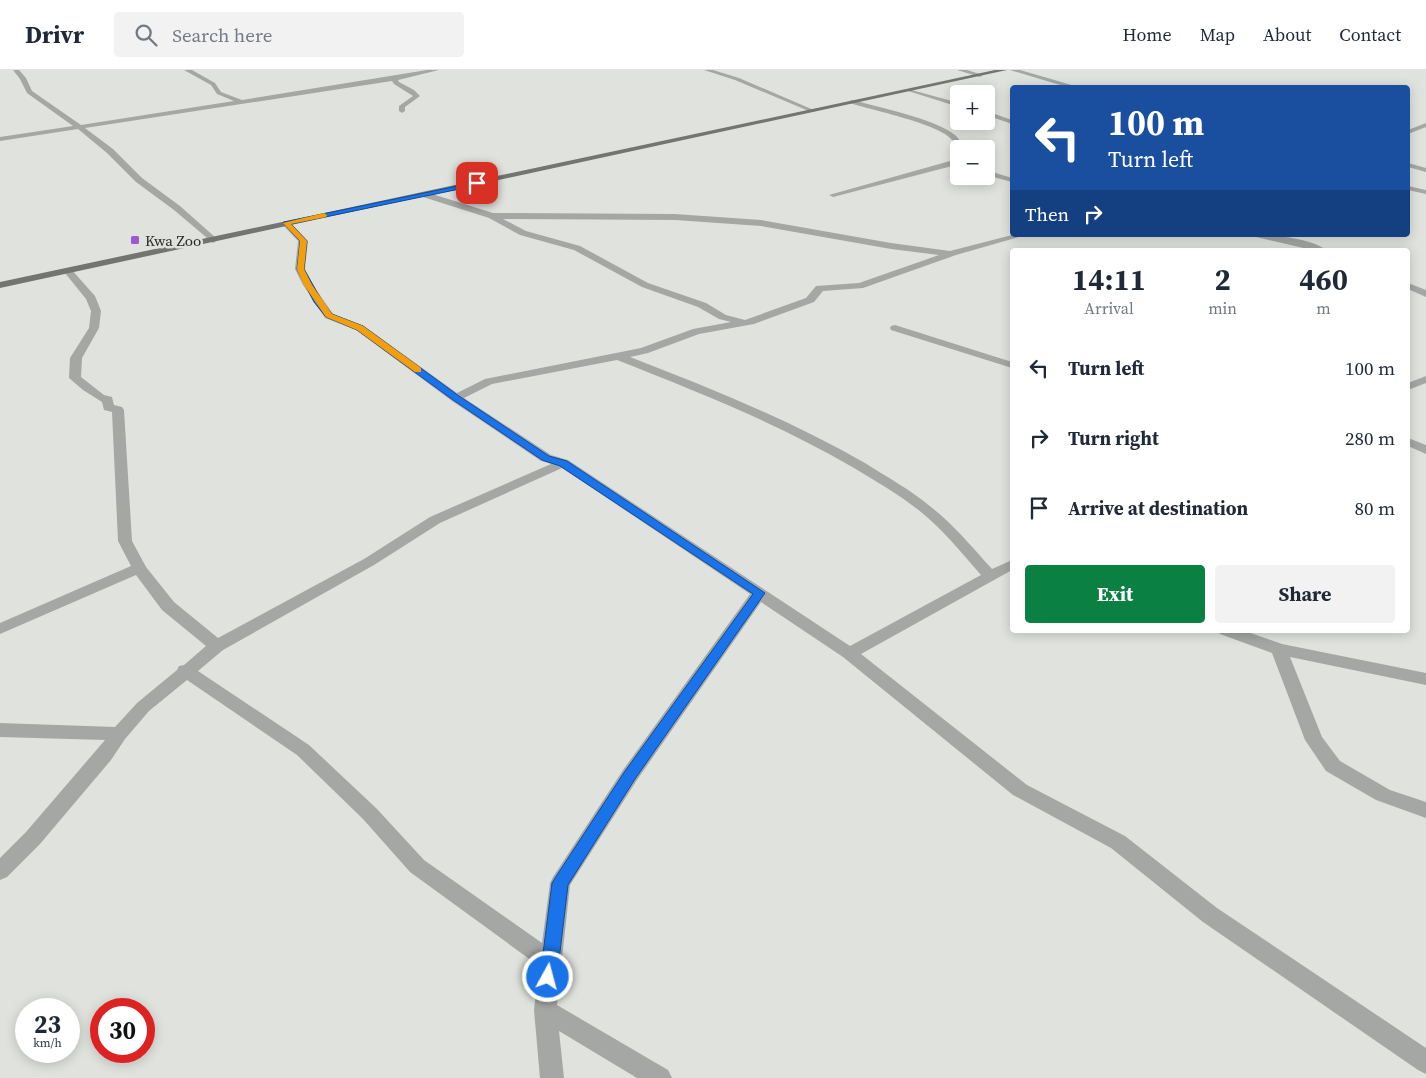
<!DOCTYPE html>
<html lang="en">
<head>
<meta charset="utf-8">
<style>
  :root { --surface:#fff; --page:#f2f2f3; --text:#1f2937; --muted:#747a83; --line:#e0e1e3; --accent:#0b8043 }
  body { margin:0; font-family:"Source Serif 4",serif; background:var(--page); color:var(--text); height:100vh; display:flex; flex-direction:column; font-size:19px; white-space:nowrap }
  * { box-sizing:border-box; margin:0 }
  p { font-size:16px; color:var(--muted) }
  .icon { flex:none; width:28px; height:28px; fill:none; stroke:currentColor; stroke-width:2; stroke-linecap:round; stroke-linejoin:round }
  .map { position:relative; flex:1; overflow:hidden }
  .drawer { position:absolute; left:1010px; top:178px; width:400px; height:385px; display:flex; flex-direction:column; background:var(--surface); border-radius:5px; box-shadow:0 2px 12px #0003 }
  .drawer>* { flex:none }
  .hud { position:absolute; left:1010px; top:15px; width:400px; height:152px; border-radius:5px; box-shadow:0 2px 12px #0003; background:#1a4fa0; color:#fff; overflow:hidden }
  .buttons { position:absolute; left:950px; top:15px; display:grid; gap:10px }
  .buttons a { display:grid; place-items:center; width:45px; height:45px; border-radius:5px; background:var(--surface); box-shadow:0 2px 12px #0003; font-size:25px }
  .speed { position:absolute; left:15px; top:928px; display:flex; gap:10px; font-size:25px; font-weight:700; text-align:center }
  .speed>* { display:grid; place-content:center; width:65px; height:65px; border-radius:50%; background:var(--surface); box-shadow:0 2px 12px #0003; line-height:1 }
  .speed small { font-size:12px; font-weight:400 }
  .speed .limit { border:8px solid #d22; background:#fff; color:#111 }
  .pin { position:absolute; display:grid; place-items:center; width:42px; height:42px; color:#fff; margin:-21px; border-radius:10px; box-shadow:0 2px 8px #0006 }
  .me { position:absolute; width:55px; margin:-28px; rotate:7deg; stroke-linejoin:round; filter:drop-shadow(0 0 4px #0008) }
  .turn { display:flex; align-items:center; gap:18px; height:105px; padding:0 15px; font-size:22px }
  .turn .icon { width:65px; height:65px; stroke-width:2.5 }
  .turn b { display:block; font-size:35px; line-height:42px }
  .then { display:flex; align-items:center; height:48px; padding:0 15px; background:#0003; gap:10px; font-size:19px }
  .eta { display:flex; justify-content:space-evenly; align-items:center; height:85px; text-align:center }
  .eta b { font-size:30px; font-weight:700; line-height:35px }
  .button { display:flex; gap:10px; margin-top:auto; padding:10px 15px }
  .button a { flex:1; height:58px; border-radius:5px; background:var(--accent); color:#fff; font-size:20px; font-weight:700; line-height:58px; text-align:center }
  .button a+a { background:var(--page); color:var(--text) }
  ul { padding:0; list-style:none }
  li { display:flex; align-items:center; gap:15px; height:70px; padding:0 15px }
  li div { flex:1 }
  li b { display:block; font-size:19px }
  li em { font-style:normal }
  header { display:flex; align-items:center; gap:30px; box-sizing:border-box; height:70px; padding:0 25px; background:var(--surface); border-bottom:1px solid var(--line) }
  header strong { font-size:24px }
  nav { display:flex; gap:28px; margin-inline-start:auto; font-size:18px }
  .search { width:350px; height:45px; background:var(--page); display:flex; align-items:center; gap:12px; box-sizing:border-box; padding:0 18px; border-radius:5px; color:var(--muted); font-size:19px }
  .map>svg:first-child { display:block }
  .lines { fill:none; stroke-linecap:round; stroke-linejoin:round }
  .street { fill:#a5a7a4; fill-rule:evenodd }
  .primary { fill:#737571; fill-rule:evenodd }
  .route { fill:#1a73e8; stroke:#114b97 }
  .slow { fill:#f59e0b }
  .poi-dot { fill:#9c5ad0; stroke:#e0e3dd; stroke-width:2 }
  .labels { text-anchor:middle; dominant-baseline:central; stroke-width:5; stroke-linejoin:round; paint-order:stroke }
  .far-poi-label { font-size:15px; fill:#292a28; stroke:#e0e3dd; text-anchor:start }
</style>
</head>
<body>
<header>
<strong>Drivr</strong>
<div class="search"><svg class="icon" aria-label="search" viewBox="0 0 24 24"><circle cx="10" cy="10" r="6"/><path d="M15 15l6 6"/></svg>Search here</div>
<nav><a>Home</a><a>Map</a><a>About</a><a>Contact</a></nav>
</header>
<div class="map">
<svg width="1426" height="1008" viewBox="0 0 1426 1008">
  <rect width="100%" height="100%" fill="#e0e3dd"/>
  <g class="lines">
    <!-- street -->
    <path class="street" d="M 13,0 L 19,0 L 26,8 L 32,21 L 81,55 L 234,31 L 217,24 L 211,15 L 184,0 L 192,0 L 215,13 L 221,22 L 242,30 L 427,0 L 439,0 L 398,10 L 399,12 L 414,20 L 420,26 L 405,37 L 405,41 L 402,43 L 399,41 L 399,36 L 413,26 L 394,14 L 392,11 L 85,58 L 113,79 L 142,108 L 180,136 L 216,168 L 218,170 L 213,173 L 174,140 L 136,112 L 107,83 L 78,59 L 0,71 L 0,67 L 73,56 L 27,23 L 20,9 Z
      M 704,0 L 713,0 L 739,8 L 816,41 L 811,42 L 735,10 Z
      M 957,0 L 967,0 L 983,5 L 980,7 Z
      M 1010,0 L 1020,0 L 1082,18 L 1070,18 Z
      M 908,19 L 959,33 L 959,37 L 908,21 Z
      M 852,30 C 878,37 936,49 955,65 C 960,69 961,74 963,79 L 956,81 C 955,77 954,73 952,70 C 940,54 871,40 850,33 L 850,31 Z
      M 986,41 L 1012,50 L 1012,54 L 986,45 Z
      M 1426,53 L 1426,57 L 1408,64 L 1408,60 Z
      M 956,84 L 959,84 L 959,93 L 956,95 L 833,127 L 829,125 L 950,91 L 954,90 Z
      M 1408,93 L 1426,98 L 1426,102 L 1408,97 Z
      M 986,100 L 1012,108 L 1012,112 L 986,105 Z
      M 1408,116 L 1426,120 L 1426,124 L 1408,120 Z
      M 423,123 L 429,123 L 493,143 L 675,144 L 761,150 L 891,173 L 950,181 L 1012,165 L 1026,165 L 956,185 L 863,218 L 823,221 L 814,232 L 754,254 L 699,264 L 648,283 L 630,287 C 710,318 790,350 865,393 C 887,407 911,420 931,437 C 954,455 972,477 992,499 L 1012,490 L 1012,500 L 861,584 L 1027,715 L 1125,766 L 1217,838 L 1426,978 L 1426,1004 L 1418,1000 L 1203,852 L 1111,778 L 1013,725 L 843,587 L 761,532 L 637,710 L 570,815 L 557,935 L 668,1000 L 672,1008 L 637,1008 L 559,961 L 564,1008 L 540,1008 L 534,940 L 539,896 L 410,802 L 363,749 L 297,685 L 187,610 L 149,641 L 125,669 L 111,690 L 40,774 L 7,807 L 0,810 L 0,788 L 26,762 L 105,670 L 0,667 L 0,653 L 115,657 L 137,633 L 177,600 L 179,596 L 184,595 L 206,576 L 162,540 L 136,505 L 0,564 L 0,553 L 131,496 L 118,471 L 112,342 L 104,340 L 102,332 L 83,320 L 69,308 L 70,288 L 89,258 L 91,241 L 86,229 L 65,203 L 65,199 L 71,199 L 95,226 L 101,241 L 99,258 L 82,288 L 81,307 L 104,325 L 112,327 L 114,335 L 122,337 L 124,340 L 132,471 L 146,497 L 174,532 L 218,568 L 364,489 L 430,447 L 551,394 L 541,391 L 452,331 L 356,260 L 325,248 L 303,215 L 295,199 L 298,171 L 283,155 L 283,151 L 289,151 L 308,171 L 305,199 L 313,215 L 333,244 L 364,256 L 457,323 L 485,309 L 641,278 L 693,259 L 731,252 L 719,249 L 698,237 L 642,217 L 574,180 L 520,165 L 489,148 L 423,127 ZM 503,149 L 675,150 L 761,156 L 891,179 L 939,185 L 859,213 L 816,216 L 806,228 L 745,250 L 726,245 L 706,233 L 648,213 L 580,176 L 526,161 ZM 617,290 C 698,322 779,354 854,398 C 877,412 900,425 921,442 C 943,460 962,483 981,505 L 850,576 L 568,390 L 551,385 L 464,328 L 492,314 ZM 562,398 L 750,524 L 623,700 L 553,807 L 550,813 L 542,873 L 424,790 L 377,739 L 309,675 L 198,601 L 223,580 L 374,495 L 440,453 Z
      M 1255,165 C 1274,165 1311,168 1326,180 L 1312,180 L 1256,167 Z
      M 1408,213 L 1426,220 L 1426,227 L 1408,219 Z
      M 895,255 L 1012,292 L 1012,298 L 891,260 L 890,258 L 891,256 Z
      M 1426,306 L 1426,313 L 1408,320 L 1408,313 Z
      M 1408,368 L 1426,375 L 1426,384 L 1408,376 Z
      M 1218,560 L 1242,560 L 1282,574 L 1426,603 L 1426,615 L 1290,587 L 1322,667 L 1340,691 L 1390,720 L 1426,732 L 1426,748 L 1376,730 L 1326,701 L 1305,670 L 1272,583 L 1220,564 Z"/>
    <!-- primary -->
    <path class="primary" d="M 995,0 L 1007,0 L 0,218 L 0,212 Z"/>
  </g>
  <!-- route -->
  <path class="route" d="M 477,112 L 479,115 L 291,154 L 307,171 L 304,199 L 322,231 L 332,244 L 363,256 L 459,326 L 549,386 L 567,391 L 765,523 L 635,709 L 568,815 L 557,907 L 554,913 L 548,915 L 542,913 L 540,907 L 552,813 L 555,808 L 625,701 L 753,524 L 560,396 L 542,390 L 453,330 L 357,260 L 326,247 L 314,232 L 297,199 L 300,171 L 284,154 L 284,152 Z"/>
  <!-- slow -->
  <path class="slow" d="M 324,143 L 327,145 L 326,147 L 291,154 L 307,171 L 304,199 L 312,215 L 332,244 L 363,256 L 421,298 L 421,302 L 415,302 L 357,260 L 326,247 L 304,215 L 297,199 L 300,171 L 283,153 Z"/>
  <!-- markers -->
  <rect class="poi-dot" x="130" y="165" width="10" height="10" rx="2.5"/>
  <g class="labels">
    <!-- far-poi labels -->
    <g class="far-poi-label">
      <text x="145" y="170">Kwa Zoo</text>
    </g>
  </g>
</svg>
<div class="buttons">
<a>+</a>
<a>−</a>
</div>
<div class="speed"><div>23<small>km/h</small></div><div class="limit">30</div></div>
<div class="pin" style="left:477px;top:113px;background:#d93025"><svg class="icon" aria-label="arrive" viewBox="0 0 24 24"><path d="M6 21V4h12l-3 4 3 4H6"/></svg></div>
<svg class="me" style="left:548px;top:907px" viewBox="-20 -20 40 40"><circle r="17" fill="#1a73e8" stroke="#fff" stroke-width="3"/><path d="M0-11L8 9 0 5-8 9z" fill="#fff"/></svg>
<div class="hud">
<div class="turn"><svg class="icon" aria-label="left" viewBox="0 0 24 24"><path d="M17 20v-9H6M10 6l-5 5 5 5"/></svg><div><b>100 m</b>Turn left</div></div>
<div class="then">Then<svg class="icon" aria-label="right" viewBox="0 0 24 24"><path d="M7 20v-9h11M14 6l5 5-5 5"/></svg></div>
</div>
<section class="drawer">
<div class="eta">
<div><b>14:11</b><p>Arrival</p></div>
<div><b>2</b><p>min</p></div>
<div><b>460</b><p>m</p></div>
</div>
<ul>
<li><svg class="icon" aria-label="left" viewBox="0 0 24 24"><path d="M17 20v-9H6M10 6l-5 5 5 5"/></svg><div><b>Turn left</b></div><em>100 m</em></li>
<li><svg class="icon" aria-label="right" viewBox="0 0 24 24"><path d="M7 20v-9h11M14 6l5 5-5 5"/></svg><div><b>Turn right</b></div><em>280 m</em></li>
<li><svg class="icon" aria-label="arrive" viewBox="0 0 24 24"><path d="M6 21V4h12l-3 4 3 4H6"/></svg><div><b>Arrive at destination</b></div><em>80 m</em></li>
</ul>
<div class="button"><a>Exit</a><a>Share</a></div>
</section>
</div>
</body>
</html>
